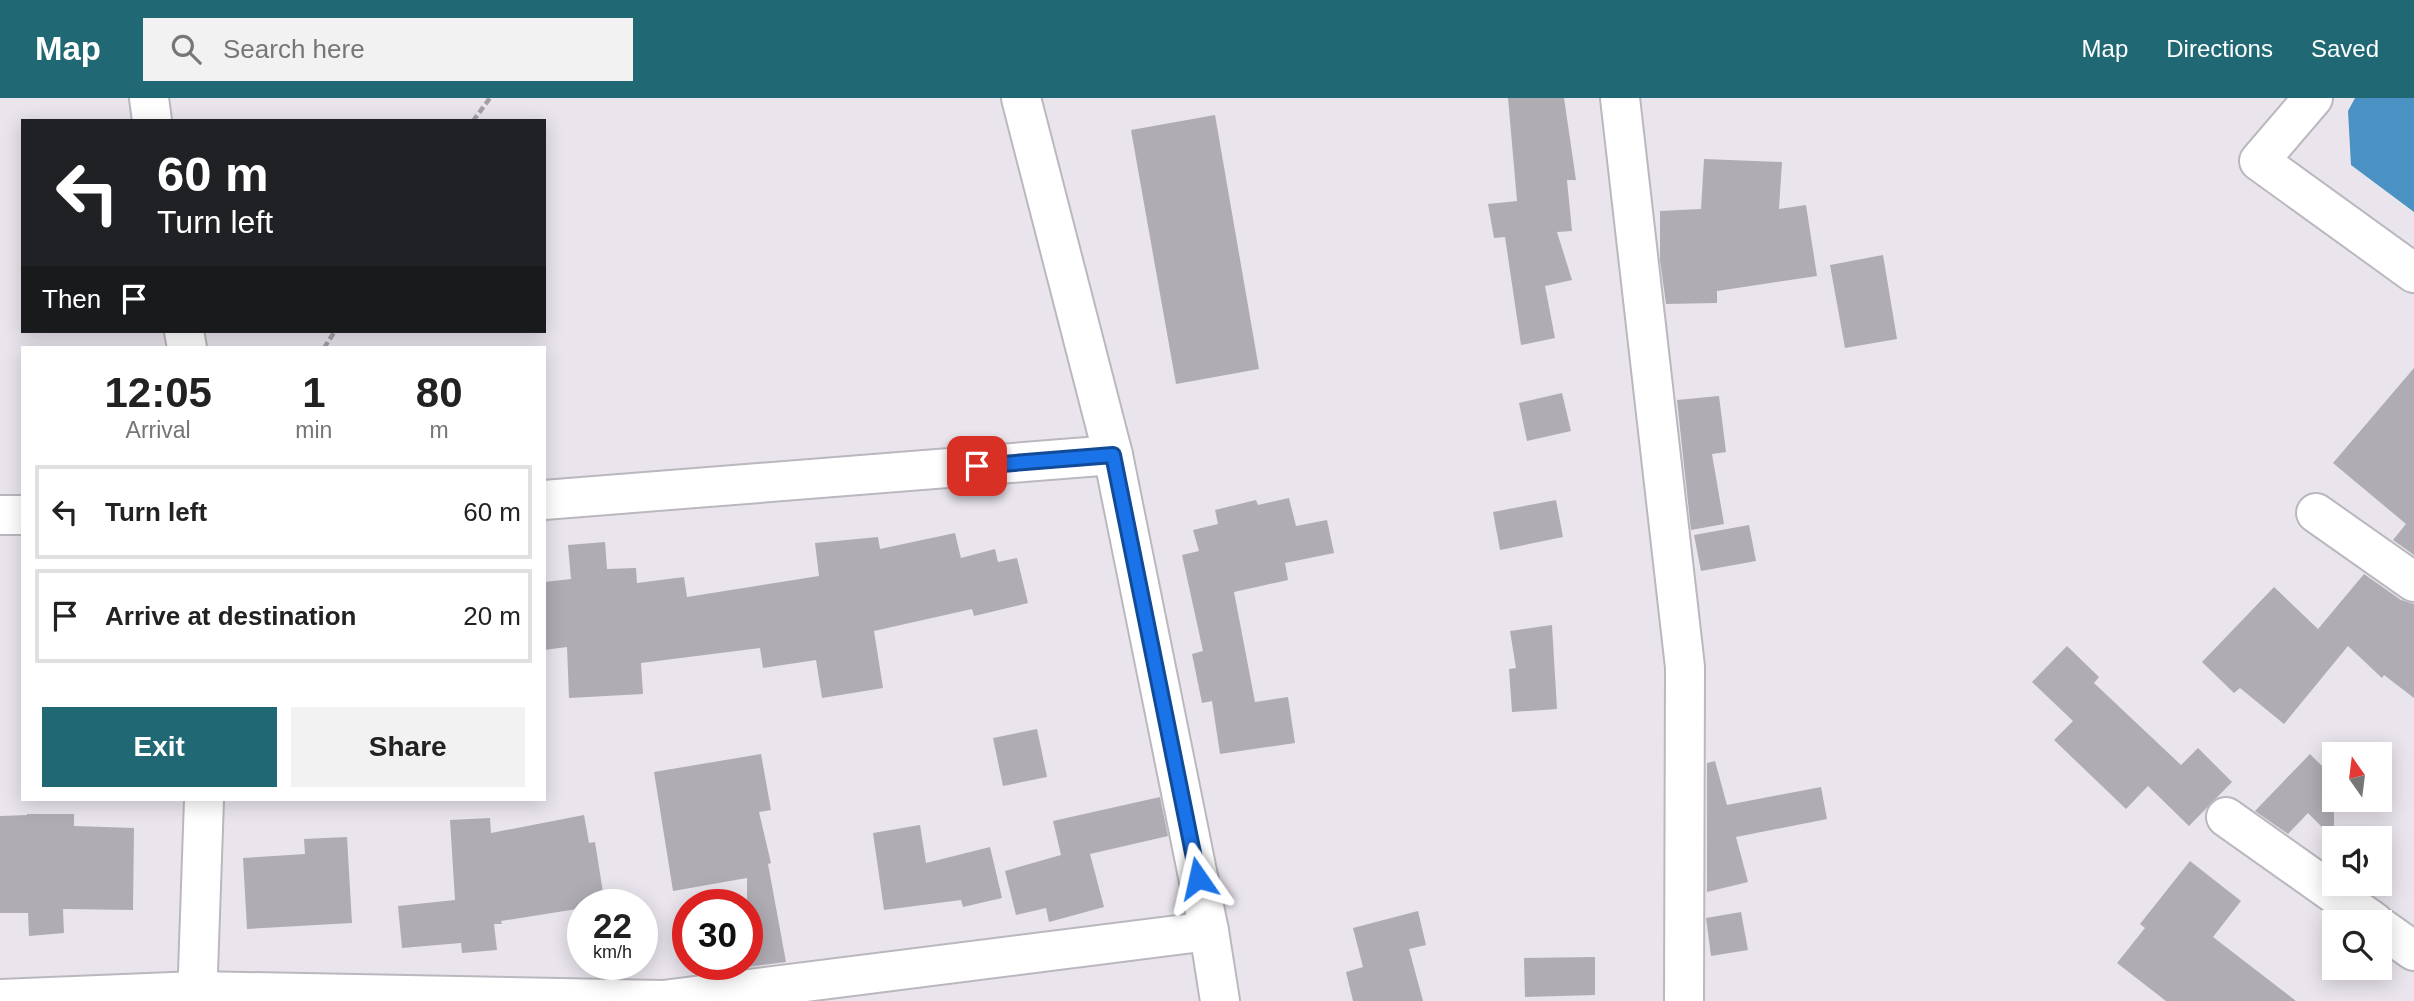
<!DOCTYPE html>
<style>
body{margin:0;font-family:Helvetica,sans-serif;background:#f2f2f2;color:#222;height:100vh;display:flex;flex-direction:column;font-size:26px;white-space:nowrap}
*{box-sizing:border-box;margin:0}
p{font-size:23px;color:#767676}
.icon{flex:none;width:38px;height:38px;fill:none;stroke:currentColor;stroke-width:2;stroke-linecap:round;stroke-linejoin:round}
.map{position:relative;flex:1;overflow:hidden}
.panel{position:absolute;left:21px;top:248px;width:525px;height:455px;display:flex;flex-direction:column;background:#fff;border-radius:0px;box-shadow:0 4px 18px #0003}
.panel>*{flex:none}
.guide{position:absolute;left:21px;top:21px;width:525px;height:214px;border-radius:0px;box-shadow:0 4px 18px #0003;background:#202124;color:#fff;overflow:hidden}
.needle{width:46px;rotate:346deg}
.buttons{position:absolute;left:2322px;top:644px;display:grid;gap:14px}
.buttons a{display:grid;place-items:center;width:70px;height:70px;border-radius:0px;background:#fff;box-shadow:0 4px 18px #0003;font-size:35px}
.speed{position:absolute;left:567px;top:791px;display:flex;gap:14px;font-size:35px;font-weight:700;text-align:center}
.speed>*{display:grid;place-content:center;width:91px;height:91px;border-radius:50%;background:#fff;box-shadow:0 4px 18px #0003;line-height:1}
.speed small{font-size:18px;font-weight:400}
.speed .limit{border:10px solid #d22;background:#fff;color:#111}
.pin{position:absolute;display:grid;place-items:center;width:60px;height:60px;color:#fff;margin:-30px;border-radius:14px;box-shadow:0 4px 10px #0006}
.me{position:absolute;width:77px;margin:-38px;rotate:349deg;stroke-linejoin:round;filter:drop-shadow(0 0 5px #0008)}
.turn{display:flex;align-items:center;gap:24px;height:147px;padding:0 21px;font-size:32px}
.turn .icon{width:91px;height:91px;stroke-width:2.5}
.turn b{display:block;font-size:49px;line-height:60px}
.then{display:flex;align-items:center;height:66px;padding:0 21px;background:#0003;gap:14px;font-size:26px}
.eta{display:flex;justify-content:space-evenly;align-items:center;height:119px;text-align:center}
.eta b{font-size:42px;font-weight:800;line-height:49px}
.action{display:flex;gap:14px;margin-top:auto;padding:14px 21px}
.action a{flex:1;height:80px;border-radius:0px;background:#206974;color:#fff;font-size:28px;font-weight:800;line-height:80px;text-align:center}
.action a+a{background:#f2f2f2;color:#222}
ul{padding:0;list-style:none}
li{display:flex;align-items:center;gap:21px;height:94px;margin:0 14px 10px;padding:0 7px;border:4px solid #e0e0e0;border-radius:0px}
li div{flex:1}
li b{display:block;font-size:26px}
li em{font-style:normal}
header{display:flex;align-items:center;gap:42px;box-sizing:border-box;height:98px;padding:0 35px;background:#206974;color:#fff}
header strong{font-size:33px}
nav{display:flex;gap:38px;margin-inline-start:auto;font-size:24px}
.search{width:490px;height:63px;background:#f2f2f2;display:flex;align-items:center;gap:18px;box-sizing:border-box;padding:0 24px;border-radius:0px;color:#767676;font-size:26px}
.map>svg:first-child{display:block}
</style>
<header>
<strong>Map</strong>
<div class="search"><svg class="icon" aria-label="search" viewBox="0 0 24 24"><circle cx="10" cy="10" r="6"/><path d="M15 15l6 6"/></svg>Search here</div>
<nav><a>Map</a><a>Directions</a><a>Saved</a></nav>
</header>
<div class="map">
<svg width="2414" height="903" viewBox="0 0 2414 903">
<rect width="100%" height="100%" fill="#eae5ed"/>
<path fill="#4b92c4" d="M 2355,0 L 2414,0 L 2414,114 L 2351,67 L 2348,13 Z"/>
<g fill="#b0acb3">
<path d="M 1508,0 L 1564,0 L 1576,82 L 1567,82 L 1572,133 L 1557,134 L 1572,182 L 1545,188 L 1555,240 L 1521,247 L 1505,139 L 1494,140 L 1488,106 L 1517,103 Z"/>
<path d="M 1215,17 L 1259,271 L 1176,286 L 1131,32 Z"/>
<path d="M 1704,61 L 1782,64 L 1779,111 L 1806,107 L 1817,178 L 1717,193 L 1717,205 L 1666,206 L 1660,162 L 1660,113 L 1701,111 Z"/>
<path d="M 1883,157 L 1897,241 L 1845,250 L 1830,167 Z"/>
<path d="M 2414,270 L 2414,457 L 2393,442 L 2406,426 L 2333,365 Z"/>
<path d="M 1562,295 L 1571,333 L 1527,343 L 1519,305 Z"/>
<path d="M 1719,298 L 1726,354 L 1712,356 L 1724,426 L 1691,432 L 1677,302 Z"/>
<path d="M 1289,400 L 1296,428 L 1327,422 L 1334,455 L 1285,465 L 1288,482 L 1234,494 L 1255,604 L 1288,599 L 1295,645 L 1220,656 L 1212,603 L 1202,605 L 1192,556 L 1203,553 L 1182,457 L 1199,453 L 1193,432 L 1218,426 L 1215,412 L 1256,402 L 1258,407 Z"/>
<path d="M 1556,402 L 1563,439 L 1500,452 L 1493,414 Z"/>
<path d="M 1749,427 L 1756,463 L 1701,473 L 1694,437 Z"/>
<path d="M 955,435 L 961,460 L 995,451 L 998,464 L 1017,460 L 1028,505 L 974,518 L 972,511 L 874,533 L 883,590 L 822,600 L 816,562 L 763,570 L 760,550 L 641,565 L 643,596 L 569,600 L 567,549 L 544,552 L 544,484 L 571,481 L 568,447 L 605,444 L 607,471 L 636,470 L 637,485 L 684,479 L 687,499 L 819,478 L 815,445 L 878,439 L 880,451 Z"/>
<path d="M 2364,476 L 2401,502 L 2414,506 L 2414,600 L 2384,577 L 2382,580 L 2348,548 L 2284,626 L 2240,590 L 2234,595 L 2202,564 L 2274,489 L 2318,531 Z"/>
<path d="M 1552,527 L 1557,611 L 1512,614 L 1509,571 L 1516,570 L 1510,533 Z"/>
<path d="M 2067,548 L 2099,579 L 2094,585 L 2181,667 L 2198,650 L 2232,684 L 2189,728 L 2148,688 L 2126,711 L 2054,642 L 2073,623 L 2032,584 Z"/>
<path d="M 1037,631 L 1047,679 L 1003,688 L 993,640 Z"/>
<path d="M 761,656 L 771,712 L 759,714 L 771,765 L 768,766 L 786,864 L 747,869 L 747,780 L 673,793 L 654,674 Z"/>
<path d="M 2310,656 L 2334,680 L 2334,741 L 2308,715 L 2288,736 L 2255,713 Z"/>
<path d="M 1715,663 L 1727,707 L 1821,689 L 1827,721 L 1736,739 L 1748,784 L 1707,794 L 1707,665 Z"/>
<path d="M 1160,699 L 1168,738 L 1090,756 L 1104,809 L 1049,824 L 1046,810 L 1016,817 L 1005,773 L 1061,757 L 1053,723 Z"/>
<path d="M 27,716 L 74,716 L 74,728 L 134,730 L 133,812 L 63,811 L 64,835 L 29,838 L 28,815 L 0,815 L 0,718 L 27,717 Z"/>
<path d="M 584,717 L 589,745 L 595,744 L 605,807 L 583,807 L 583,810 L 501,823 L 502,826 L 494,826 L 497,852 L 462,855 L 461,845 L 402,850 L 398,808 L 455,802 L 450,722 L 490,720 L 491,735 Z"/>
<path d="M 920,727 L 926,765 L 990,749 L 1002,800 L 963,809 L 961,802 L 884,812 L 873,735 Z"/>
<path d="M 347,739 L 352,825 L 247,831 L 243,760 L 305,756 L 304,741 Z"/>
<path d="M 2190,763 L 2241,803 L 2213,839 L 2296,903 L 2166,903 L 2117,865 L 2145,830 L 2140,826 Z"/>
<path d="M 1418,813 L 1426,847 L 1409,851 L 1423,903 L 1353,903 L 1346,874 L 1363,869 L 1353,830 Z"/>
<path d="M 1741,814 L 1748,852 L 1711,858 L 1706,820 Z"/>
<path d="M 1595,859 L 1595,897 L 1525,899 L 1524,860 Z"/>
</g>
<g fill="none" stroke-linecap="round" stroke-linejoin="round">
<g stroke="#bbb7be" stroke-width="42">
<g id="minor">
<path d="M 149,0 L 152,23"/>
<path d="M 1021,0 L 1113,357 L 1209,833 L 1220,903"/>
<path d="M 1620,0 L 1685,569 L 1684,903"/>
<path d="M 2313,0 L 2259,63 L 2414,175"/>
<path d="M 184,233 L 187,250"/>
<path d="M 544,402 L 1113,357"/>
<path d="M 2316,415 L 2414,484"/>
<path d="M 0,417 L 23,417"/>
<path d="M 2226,719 L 2374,824"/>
<path d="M 2380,829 L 2414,853"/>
<path d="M 0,901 L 197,893 L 663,902 L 1209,833"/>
<path d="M 197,903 L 204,702"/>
</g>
</g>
<g stroke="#a4a0a6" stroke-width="4.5" stroke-dasharray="7 3.5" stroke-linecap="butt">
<path d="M 473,23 L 490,0"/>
<path d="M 324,250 L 335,233"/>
</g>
<use href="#minor" stroke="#fff" stroke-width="38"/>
</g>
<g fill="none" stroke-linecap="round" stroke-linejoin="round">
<g stroke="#114b97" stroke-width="18">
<path id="route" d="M 977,368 L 1113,357 L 1198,780"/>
</g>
<use href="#route" stroke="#1a73e8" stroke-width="12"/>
</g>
</svg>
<div class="buttons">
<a><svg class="needle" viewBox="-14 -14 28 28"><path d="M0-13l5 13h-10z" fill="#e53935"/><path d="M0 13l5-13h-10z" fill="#767676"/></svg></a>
<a><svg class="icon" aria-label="sound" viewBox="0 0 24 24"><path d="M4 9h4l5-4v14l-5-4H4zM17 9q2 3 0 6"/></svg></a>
<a><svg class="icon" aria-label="search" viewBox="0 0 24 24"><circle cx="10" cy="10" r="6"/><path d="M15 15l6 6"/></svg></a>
</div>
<div class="speed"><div>22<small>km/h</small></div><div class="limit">30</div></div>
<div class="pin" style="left:977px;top:368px;background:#d93025"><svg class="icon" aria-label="arrive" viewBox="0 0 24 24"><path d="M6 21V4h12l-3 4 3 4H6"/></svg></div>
<svg class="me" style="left:1198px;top:780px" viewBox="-20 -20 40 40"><path d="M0-17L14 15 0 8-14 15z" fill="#1a73e8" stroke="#fff" stroke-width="4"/></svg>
<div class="guide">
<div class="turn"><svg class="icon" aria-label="left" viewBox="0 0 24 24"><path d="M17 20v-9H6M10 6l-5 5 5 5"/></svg><div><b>60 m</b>Turn left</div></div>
<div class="then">Then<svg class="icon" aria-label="arrive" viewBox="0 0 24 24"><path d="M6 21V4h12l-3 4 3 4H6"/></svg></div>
</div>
<section class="panel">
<div class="eta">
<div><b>12:05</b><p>Arrival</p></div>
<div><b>1</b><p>min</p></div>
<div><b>80</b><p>m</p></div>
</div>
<ul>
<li><svg class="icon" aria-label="left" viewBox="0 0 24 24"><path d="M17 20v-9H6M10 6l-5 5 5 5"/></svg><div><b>Turn left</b></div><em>60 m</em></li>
<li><svg class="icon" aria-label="arrive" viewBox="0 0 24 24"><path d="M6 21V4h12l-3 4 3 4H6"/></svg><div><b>Arrive at destination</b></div><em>20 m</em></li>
</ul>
<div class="action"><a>Exit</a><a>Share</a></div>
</section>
</div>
